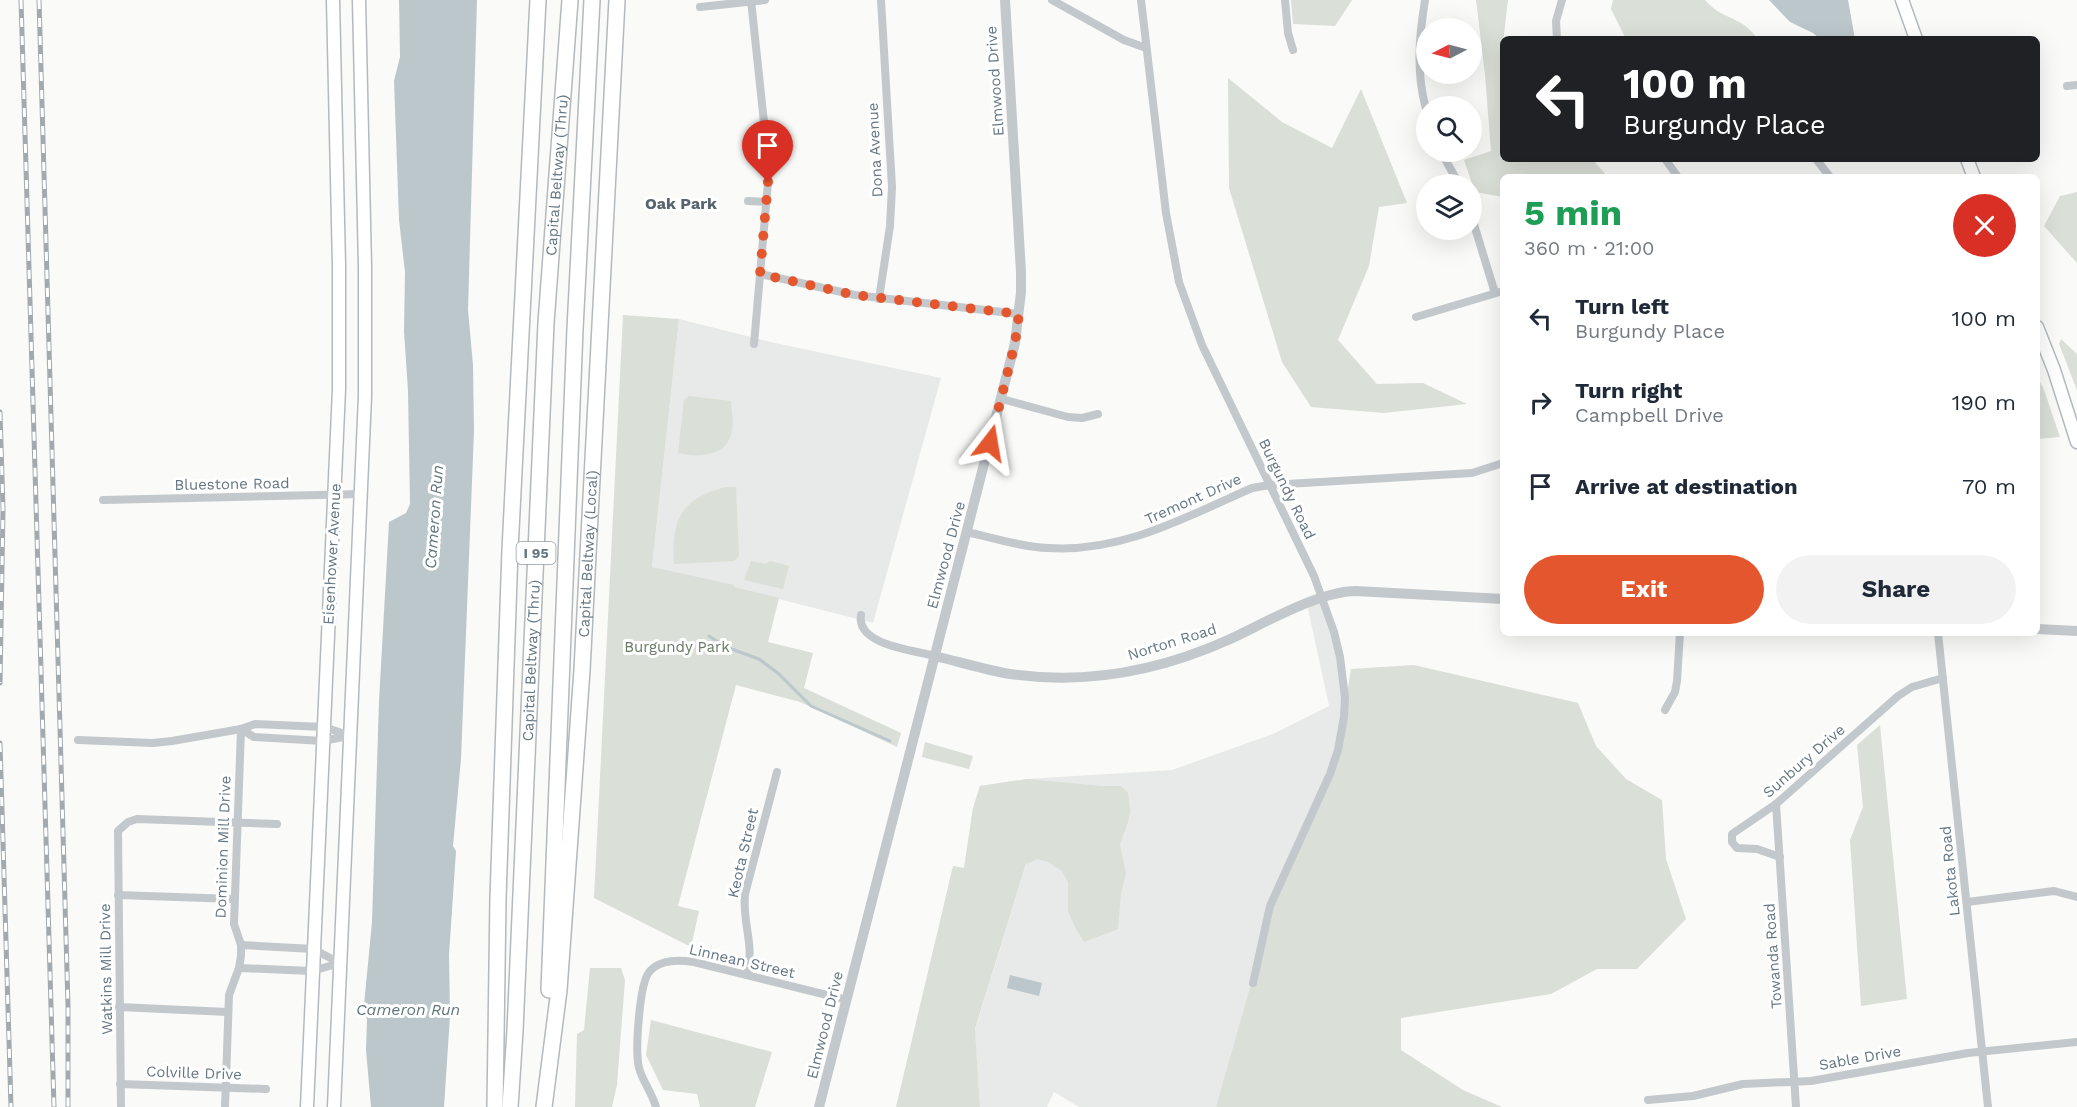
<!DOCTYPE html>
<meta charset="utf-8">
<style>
body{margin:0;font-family:"Work Sans",sans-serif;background:#f2f2f3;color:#1f2937;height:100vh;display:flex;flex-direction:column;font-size:22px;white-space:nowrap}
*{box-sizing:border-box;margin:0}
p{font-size:20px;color:#747a83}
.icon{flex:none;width:33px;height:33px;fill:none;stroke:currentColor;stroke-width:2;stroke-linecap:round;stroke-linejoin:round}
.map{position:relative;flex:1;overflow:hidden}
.side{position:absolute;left:1500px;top:174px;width:540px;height:462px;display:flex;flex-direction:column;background:#fff;border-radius:9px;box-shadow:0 6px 24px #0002}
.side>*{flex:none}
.top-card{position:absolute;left:1500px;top:36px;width:540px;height:126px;border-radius:9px;box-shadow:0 6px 24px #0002;background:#202124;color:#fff;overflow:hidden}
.needle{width:39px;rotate:264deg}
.buttons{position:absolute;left:1416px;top:18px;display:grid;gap:12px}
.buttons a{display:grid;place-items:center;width:66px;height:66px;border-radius:50%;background:#fff;box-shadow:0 6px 24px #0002;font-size:30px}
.pin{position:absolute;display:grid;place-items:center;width:51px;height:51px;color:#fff;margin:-62px -26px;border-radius:50% 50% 50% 0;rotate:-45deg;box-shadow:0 0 6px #0007}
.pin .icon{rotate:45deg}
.me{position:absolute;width:66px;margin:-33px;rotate:14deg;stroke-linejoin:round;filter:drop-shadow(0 0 4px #0008)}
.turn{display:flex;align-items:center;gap:21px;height:126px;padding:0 24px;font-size:27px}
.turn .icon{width:78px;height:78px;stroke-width:2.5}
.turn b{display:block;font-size:42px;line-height:51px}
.round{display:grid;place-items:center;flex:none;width:63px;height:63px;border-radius:32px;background:#f2f2f3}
.overview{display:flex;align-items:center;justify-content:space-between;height:102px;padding:0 24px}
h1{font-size:36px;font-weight:700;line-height:45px;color:#1e9e55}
.button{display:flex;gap:12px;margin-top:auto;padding:12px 24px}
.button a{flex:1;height:69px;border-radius:36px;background:#e4572e;color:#fff;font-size:24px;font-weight:700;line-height:69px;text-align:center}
.button a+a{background:#f2f2f3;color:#1f2937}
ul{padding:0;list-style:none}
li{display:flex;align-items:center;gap:18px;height:84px;padding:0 24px}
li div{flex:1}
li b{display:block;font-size:22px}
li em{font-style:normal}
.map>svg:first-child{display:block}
</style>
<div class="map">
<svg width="2077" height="1107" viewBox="0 0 2077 1107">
<rect width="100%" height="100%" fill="#fafaf8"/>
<g fill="#e8e9e9">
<path d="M 679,319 L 775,343 L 941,378 L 873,623 L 652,567 Z"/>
<path d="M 1322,598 L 1344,689 L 1338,750 L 1253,983 L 1216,1107 L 1079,1107 L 1054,1092 L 1047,1107 L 980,1107 L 975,1030 L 1026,865 L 964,868 L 973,808 L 980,786 L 1027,779 L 1172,770 L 1273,734 L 1329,706 L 1307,604 Z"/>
</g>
<g fill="#dadfd7">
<path d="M 1291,0 L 1352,0 L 1335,26 L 1293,24 Z"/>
<path d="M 1476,0 L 1508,0 L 1501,60 L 1503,63 L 1503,159 L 1592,159 L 1608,177 L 1503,177 L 1503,197 L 1475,192 L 1464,160 L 1491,151 L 1485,75 Z"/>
<path d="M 1613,0 L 1705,0 C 1715,12 1726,15 1739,22 C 1747,26 1752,32 1758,39 L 1626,39 L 1611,9 Z"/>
<path d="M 1228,78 L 1282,122 L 1332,148 L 1361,89 L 1407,203 L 1379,207 L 1369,266 L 1338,340 L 1377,384 L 1423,383 L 1467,404 L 1384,413 L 1311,407 L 1282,362 L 1229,188 Z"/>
<path d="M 2077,192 L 2077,263 L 2044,226 L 2060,196 Z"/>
<path d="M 623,315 L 679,319 L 652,567 L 734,585 L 734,587 L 779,598 L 768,642 L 813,653 L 804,688 L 901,733 L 897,747 L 800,702 L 736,685 L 678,906 L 699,911 L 691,947 L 594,898 Z"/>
<path d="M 2061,339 L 2077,354 L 2077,390 L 2059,344 Z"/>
<path d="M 2037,368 L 2038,379 L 2043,387 L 2060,437 L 2037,439 Z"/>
<path d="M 689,396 L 731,401 C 731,410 734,421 732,430 C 728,457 699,458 678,453 L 684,400 Z"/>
<path d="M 726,487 L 736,487 L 739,556 L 734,561 L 674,564 C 671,520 681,498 726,487 Z"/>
<path d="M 751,561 L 766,564 L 770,561 L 789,566 L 783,589 L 744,580 Z"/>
<path d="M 1414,665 L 1578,703 L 1596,746 L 1626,779 L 1662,800 L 1666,859 L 1686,919 L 1637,969 L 1597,969 L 1551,994 L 1401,1018 L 1401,1050 L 1463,1090 L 1502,1107 L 1216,1107 L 1277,893 L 1338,750 L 1351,669 Z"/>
<path d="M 1880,725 L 1907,999 L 1861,1006 L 1850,840 L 1863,807 L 1857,745 Z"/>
<path d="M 925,742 L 973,756 L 969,769 L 922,757 Z"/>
<path d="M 1027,779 L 1101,786 L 1121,786 L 1128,793 L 1130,811 L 1128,822 L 1120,844 L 1126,874 L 1121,893 L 1118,929 L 1084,942 L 1075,927 L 1068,911 L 1068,882 L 1062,871 L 1048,862 L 1038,859 L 1026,864 L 975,1029 L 980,1107 L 896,1107 L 953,866 L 964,868 L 973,808 L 980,786 Z"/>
<path d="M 590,968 L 621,968 L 625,980 L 617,1085 L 612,1107 L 575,1107 L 577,1034 L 584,1030 Z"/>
<path d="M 651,1020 L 772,1052 L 755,1107 L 700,1107 L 697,1094 L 663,1090 L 646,1055 Z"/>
</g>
<g fill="#bbc7cb">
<path d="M 399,0 L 477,0 L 468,310 L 473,365 L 474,431 L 461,759 L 453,846 L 456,851 L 449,955 L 450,1016 L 444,1107 L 371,1107 L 366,1050 L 367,1020 L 364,1005 L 372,922 L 379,701 L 389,522 L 406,513 L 410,504 L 408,391 L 404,331 L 405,272 L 399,220 L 394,81 L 400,57 Z"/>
<path d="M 1769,0 L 1848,0 L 1855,39 L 1820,39 L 1813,33 L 1790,22 Z"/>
<path d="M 1010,975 L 1042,983 L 1039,996 L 1007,988 Z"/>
</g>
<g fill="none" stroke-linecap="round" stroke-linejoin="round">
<path stroke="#bbc7cb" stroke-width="3" d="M 709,636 L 726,647 L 759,659 L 779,674 L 811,706 L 890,741"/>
<g stroke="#b3babf" stroke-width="15">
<g id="secondary">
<path d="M 1902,0 L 1916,39"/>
<path d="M 1967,159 L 1974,177"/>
<path d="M 2037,327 L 2054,370 L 2077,442"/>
<path d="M 307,1107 L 339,389 L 339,266 L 333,0"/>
<path d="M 334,1107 L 365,396 L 365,267 L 359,0"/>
</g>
</g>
<g stroke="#b4b9bd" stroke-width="18">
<g id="motorway">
<path d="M 549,990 L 575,329 L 592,0"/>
<path d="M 495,1107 L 498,898 L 510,550 L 538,0"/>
<path id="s1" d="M 510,1107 L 515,1031 L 546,323 L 570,0"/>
<path id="s2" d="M 544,1107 L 559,990 L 582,670 L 617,0"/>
</g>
</g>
<g stroke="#c3c8cc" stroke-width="8">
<path d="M 751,0 L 768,160 L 768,182 L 754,344"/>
<path d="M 1052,0 L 1124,40 L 1146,48"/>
<path d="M 1141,0 L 1166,213 L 1179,282 L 1202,345 L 1314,576 L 1334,632 L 1340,657 L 1345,698 L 1344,717 L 1338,750 L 1330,774 L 1270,906 L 1253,983"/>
<path d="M 1285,0 L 1288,33 L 1293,50"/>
<path d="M 1425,0 C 1419,37 1416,73 1426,109"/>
<path d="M 700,7 L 765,0"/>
<path d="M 1557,39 L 1556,21 L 1562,0"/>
<path d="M 2067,86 L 2077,85"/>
<path d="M 1441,152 L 1459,184"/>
<path d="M 1665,159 L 1678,177"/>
<path d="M 1816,159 L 1830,177"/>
<path d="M 748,201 L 767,202"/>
<path d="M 1472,218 L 1495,293"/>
<path d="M 760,274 L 855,295 L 1019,314"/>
<path d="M 879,299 L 890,226 L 892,187 L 881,0"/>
<path d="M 1416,317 L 1503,291"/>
<path d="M 1002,399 L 1068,417 L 1082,418 L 1098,414"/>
<path d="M 103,500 L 361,494"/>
<path d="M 967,532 C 994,538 1021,547 1048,548 C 1122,553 1186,517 1252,488 L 1270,485 L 1472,473 L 1503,463"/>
<path d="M 861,615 C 856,645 913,650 935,656"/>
<path d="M 1938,633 L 1988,1107"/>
<path d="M 1665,710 L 1675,692 L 1677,681 L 1680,633"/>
<path d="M 241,729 L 254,737 L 323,741 L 348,736"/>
<path d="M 78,740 L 153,743 L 172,741 L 241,729 L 255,724 L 324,727 L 351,736"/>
<path d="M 1776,804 L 1796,1107"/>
<path d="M 1780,857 L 1757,849 L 1737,848 L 1732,842 L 1732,834 L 1776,804 L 1898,696 L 1912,687 L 1943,678"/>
<path d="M 118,895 L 234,899"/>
<path d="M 1967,902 L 2054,891 L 2077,897"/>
<path d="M 241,945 L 313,949 L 340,963"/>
<path d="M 239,968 L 312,971 L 340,963"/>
<path d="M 747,975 C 755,943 742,924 745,894 L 777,772"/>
<path d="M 119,1007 L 228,1012"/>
<path d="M 120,1084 L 266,1089"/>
<path d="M 1648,1100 L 1693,1096 L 1743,1084 L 1811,1081 L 1968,1053 L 2077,1042"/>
<path d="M 121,1107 L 118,831 L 128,822 L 137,819 L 277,824"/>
<path d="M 225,1107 L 229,995 L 239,968 L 241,956 L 241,945 L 234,924 L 241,729"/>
<path d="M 656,1107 C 652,1093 643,1082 639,1068 C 635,1052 639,982 650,971 C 661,959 679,960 694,962 L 847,1000"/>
</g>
<g stroke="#c3c8cc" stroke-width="10">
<path d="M 2037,629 L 2077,631"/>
<path d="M 935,656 C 960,662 985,670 1010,674 C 1086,685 1159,671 1228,640 C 1263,624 1319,591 1356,591 L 1503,599"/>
<path d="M 819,1107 L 1015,343 L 1021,292 L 1021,272 L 1005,0"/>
</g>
<use href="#secondary" stroke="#fff" stroke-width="12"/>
<use href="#motorway" stroke="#fff" stroke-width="15"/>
<g stroke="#a2aab0" stroke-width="5">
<g id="rail">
<path d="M 21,0 L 54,1107"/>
<path d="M 39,0 L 68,1006 L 68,1107"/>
<path d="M 0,412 L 3,509 L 0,683"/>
<path d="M 0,743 L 11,1107"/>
</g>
</g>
<use href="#rail" stroke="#fff" stroke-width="3" stroke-dasharray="9" stroke-linecap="butt"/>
</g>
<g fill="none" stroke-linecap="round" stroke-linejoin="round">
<path stroke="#e4572e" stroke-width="10" stroke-dasharray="0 18" d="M 768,182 L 760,274 L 855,295 L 1019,314 L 1015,343 L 990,443"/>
</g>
<g text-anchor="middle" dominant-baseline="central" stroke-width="6" stroke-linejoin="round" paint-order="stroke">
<rect fill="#fff" stroke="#939fa8" stroke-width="1.5" x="516.5" y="542" width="39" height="22" rx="4.5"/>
<g font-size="14" font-weight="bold" fill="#657683">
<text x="536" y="553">I 95</text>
</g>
<g font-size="15" fill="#657683" stroke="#fff">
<text transform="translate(995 81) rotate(-94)">Elmwood Drive</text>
<text transform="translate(875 150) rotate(-93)">Dona Avenue</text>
<text stroke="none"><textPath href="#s1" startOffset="933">Capital Beltway (Thru)</textPath></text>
<text transform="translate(232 484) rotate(-1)">Bluestone Road</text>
<text transform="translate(1287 489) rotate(64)">Burgundy Road</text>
<text transform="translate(1193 499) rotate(-24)">Tremont Drive</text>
<text transform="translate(332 554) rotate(-87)">Eisenhower Avenue</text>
<text stroke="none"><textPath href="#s2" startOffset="555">Capital Beltway (Local)</textPath></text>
<text transform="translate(946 555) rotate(-75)">Elmwood Drive</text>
<text transform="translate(1172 642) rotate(-17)">Norton Road</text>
<text stroke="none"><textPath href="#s1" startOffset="447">Capital Beltway (Thru)</textPath></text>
<text transform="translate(1804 761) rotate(-41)">Sunbury Drive</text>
<text transform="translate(223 847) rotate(-88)">Dominion Mill Drive</text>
<text transform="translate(743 853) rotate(-77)">Keota Street</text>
<text transform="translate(1950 871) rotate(-96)">Lakota Road</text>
<text transform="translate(1773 956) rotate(-94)">Towanda Road</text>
<text transform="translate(742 961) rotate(13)">Linnean Street</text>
<text transform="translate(106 969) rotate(-91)">Watkins Mill Drive</text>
<text transform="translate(825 1025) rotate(-76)">Elmwood Drive</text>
<text transform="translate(1860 1058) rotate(-10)">Sable Drive</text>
<text transform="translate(194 1073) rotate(2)">Colville Drive</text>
</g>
<g font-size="15" fill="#687a64" stroke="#fff">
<text x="677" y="647">Burgundy Park</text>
</g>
<g font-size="16" font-weight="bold" fill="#57646e" stroke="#fff">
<text x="681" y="203">Oak Park</text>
</g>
<g font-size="16" font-style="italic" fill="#60757c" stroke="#fff">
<text transform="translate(434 517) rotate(-86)">Cameron Run</text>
<text x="408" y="1009">Cameron Run</text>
</g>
</g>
</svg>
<div class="buttons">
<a><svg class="needle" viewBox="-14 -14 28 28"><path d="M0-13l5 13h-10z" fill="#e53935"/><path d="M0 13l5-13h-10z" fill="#747a83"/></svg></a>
<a><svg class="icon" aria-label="search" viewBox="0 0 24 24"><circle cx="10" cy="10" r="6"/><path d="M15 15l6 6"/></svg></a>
<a><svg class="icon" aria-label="layers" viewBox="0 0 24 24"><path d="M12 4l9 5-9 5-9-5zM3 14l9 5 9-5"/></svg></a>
</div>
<div class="pin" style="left:768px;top:182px;background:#d93025"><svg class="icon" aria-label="arrive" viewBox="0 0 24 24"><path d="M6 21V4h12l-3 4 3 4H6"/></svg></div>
<svg class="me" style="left:990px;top:443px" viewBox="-20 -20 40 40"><path d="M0-17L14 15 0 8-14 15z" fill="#e4572e" stroke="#fff" stroke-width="4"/></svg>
<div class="top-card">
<div class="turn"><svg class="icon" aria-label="left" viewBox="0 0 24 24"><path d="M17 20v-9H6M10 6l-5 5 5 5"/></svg><div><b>100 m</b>Burgundy Place</div></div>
</div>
<section class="side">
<div class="overview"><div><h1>5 min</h1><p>360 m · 21:00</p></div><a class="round" style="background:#d93025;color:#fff"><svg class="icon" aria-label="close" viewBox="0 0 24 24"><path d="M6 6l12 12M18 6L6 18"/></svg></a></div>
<ul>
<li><svg class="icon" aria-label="left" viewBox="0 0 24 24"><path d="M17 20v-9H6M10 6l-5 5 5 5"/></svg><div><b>Turn left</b><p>Burgundy Place</p></div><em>100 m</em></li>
<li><svg class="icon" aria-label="right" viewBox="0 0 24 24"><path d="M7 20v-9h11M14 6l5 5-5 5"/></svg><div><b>Turn right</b><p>Campbell Drive</p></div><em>190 m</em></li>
<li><svg class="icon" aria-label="arrive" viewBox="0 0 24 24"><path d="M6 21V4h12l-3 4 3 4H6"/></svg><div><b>Arrive at destination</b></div><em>70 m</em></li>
</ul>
<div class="button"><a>Exit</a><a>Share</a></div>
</section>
</div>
